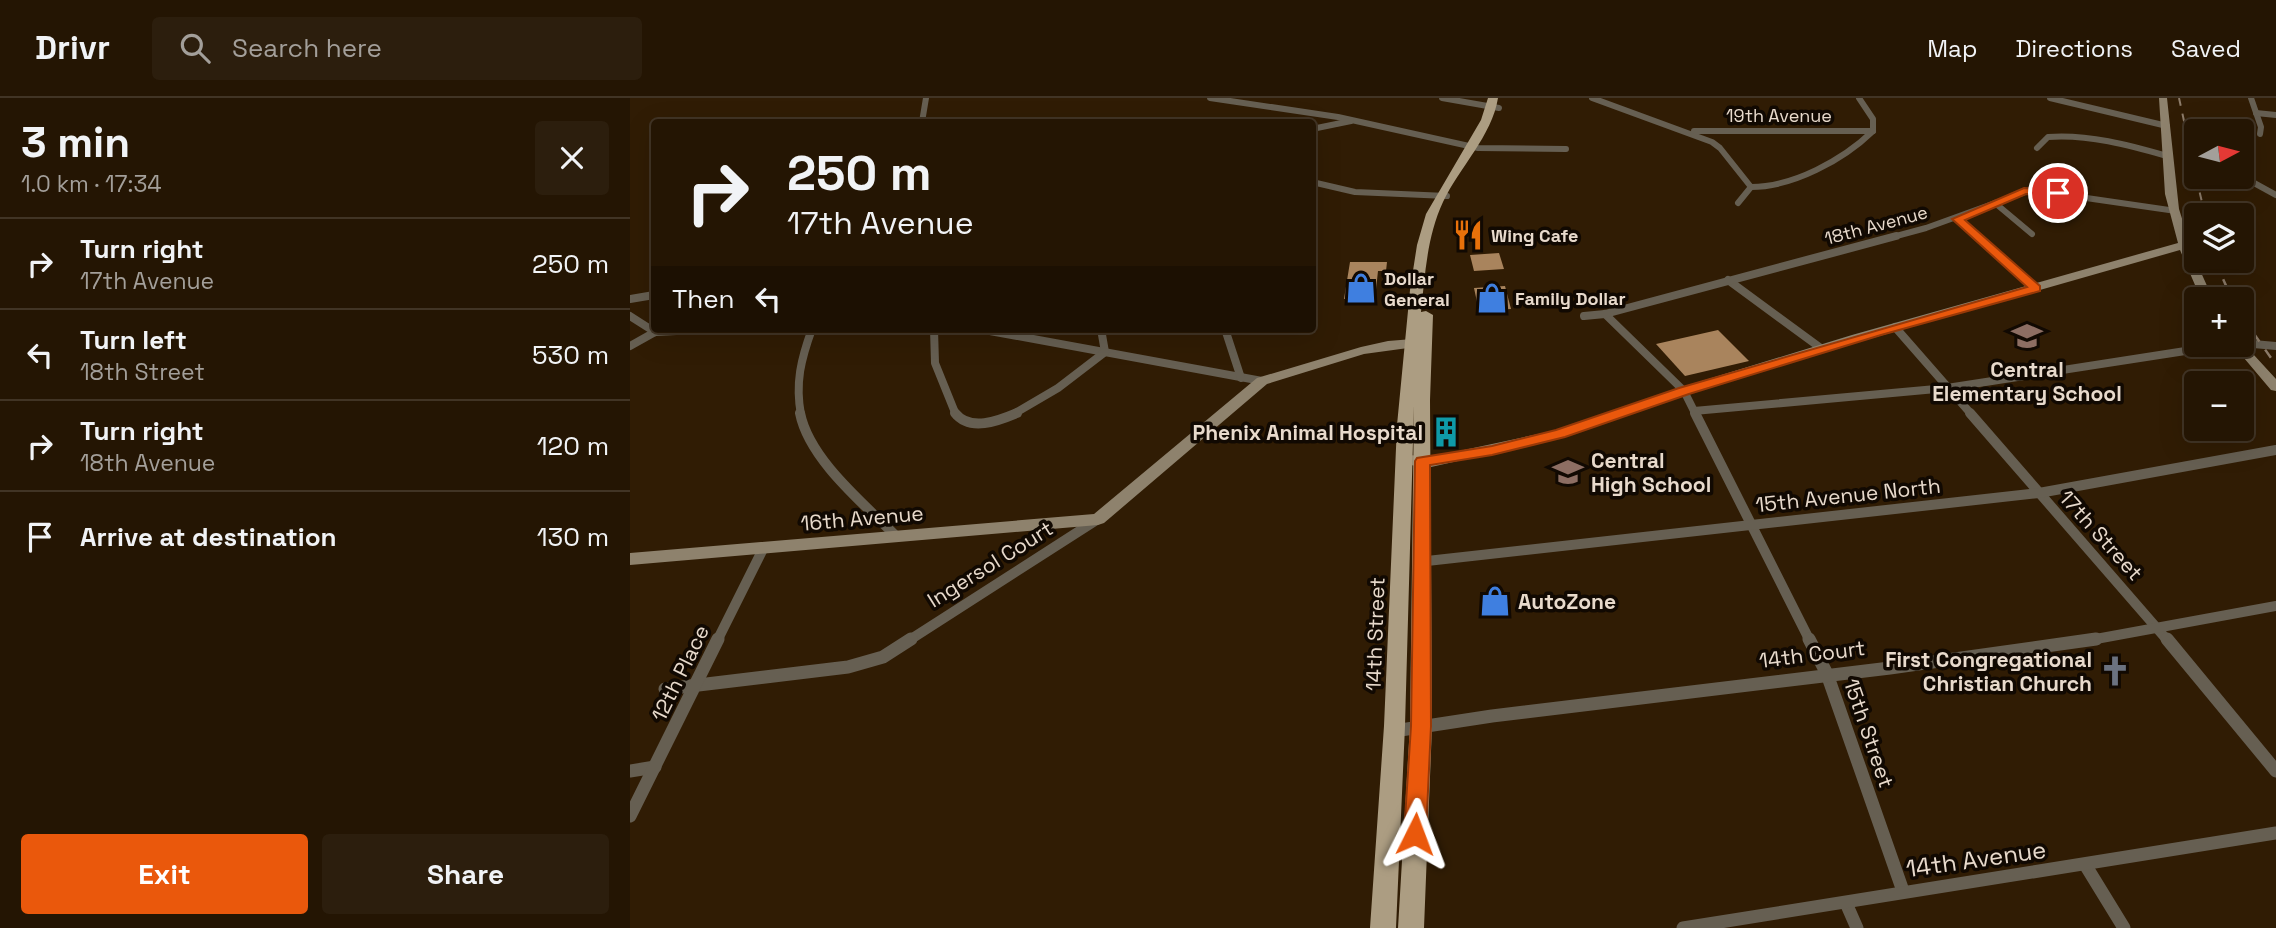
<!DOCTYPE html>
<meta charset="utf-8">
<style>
body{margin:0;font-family:"Space Grotesk",sans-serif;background:#2c1e0d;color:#f1f3f6;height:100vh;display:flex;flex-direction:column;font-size:26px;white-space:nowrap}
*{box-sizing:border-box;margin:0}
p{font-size:23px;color:#a39f9a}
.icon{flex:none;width:38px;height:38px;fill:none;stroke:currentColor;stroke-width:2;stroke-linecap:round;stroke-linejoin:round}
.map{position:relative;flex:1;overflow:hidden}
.sheet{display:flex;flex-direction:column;background:#241503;width:630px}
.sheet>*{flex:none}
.banner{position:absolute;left:21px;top:21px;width:665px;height:214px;border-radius:7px;box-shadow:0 7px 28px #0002,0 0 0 2px #413425;background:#241503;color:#f1f3f6;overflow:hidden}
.needle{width:46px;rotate:83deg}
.tools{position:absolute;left:1554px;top:21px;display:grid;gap:14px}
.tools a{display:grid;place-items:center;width:70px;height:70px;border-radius:7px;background:#241503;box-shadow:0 7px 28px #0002,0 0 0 2px #413425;font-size:35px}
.pin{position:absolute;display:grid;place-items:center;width:60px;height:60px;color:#fff;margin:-30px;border:4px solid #fff;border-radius:50%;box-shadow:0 2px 7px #0007}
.me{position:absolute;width:77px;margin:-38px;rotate:3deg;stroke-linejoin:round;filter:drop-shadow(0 0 5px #0008)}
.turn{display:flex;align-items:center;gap:24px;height:147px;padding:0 21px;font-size:32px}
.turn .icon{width:91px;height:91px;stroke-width:2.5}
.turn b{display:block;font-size:49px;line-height:60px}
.then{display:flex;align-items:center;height:66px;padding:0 21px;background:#0003;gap:14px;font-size:26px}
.round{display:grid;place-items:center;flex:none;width:74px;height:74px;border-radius:7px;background:#2c1e0d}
.headline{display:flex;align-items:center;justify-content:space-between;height:119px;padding:0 21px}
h1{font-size:42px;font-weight:700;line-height:52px}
.button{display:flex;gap:14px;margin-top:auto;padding:14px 21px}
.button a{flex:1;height:80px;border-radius:7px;background:#ea580c;color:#fff;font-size:28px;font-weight:700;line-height:80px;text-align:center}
.button a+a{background:#2c1e0d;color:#f1f3f6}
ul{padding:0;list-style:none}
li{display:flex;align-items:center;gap:21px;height:91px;padding:0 21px;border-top:2px solid #413425}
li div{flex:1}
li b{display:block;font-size:26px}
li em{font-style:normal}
header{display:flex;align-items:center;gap:42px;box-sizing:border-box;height:98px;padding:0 35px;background:#241503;border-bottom:2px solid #413425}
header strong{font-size:33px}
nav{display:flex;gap:38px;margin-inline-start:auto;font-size:24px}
.search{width:490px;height:63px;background:#2c1e0d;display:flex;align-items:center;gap:18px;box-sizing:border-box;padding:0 24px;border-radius:7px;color:#a39f9a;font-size:26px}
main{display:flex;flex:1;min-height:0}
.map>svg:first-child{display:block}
</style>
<header>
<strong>Drivr</strong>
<div class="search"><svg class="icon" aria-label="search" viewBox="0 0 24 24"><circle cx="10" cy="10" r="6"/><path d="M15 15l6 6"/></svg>Search here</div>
<nav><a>Map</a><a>Directions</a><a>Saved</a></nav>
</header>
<main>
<section class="sheet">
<div class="headline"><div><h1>3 min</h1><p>1.0 km · 17:34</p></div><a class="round"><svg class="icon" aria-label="close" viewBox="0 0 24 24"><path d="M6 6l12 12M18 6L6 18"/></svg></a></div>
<ul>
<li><svg class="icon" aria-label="right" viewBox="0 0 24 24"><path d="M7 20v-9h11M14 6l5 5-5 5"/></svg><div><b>Turn right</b><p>17th Avenue</p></div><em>250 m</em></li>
<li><svg class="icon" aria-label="left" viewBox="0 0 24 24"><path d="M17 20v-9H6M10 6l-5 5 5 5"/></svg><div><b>Turn left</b><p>18th Street</p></div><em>530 m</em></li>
<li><svg class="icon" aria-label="right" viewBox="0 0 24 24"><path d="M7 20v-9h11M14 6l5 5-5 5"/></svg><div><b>Turn right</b><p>18th Avenue</p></div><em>120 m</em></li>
<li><svg class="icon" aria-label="arrive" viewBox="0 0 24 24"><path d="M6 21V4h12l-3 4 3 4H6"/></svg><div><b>Arrive at destination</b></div><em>130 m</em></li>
</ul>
<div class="button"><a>Exit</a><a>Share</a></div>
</section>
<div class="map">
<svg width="1646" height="830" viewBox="0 0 1646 830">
<rect width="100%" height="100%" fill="#301c04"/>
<g fill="#a9845d">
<path d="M 869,155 L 874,171 L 844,173 L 840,157 Z"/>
<path d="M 720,164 L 757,164 L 756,173 L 748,173 L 745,201 L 714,201 Z"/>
<path d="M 875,188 L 881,211 L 849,213 L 844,190 Z"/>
<path d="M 1088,232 L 1119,263 L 1055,278 L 1026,246 Z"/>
<path d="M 820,328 L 827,345 L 810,348 L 806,339 L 812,338 L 809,330 Z"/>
</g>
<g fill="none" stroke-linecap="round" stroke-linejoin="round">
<g stroke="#665f52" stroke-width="6">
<path d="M 580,0 L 708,19 L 848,50 L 936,51"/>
<path d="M 812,0 L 869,10"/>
<path d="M 962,0 L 1082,44 L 1090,50 L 1121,89 L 1108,105"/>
<path d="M 1229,0 L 1243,21 L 1243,33"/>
<path d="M 1420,0 L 1537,28"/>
<path d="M 1621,0 L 1631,29 L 1630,36"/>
<path d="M 1626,15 L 1646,17"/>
<path d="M 292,24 L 296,0"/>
<path d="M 682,31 L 721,23"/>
<path d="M 1064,33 L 1243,33"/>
<path d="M 1407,50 L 1418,39 C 1458,36 1499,47 1537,58"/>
<path d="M 1615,80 L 1646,97"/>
<path d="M 682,84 L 725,94 L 817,98"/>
<path d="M 1121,89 C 1163,89 1213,62 1243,33"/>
<path d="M 1365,105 L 1402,136"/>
<path d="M 1328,121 L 1349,140"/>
<path d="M 1259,140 L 1296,130 L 1401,92 L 1546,113"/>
</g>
<g stroke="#665f52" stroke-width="8">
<path d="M 1347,138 L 1406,190"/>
<path d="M 1098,182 L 1192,251"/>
<path d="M 0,201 L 24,197"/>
<path d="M 975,216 L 1054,293 L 1066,317"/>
<path d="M 0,218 L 25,234"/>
<path d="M 954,218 L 975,216 L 1266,138"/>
<path d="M 1265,229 L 1342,317"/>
<path d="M 304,231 L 305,265 L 326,317"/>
<path d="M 349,231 L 632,283"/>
<path d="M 471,231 L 475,254"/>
<path d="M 595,231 L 611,280"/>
<path d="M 1612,245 L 1646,248"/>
<path d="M 0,248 L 25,234 L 89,231"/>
<path d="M 1064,313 L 1317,290 L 1594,247"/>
<path d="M 171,317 C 165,285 171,261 182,231"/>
<path d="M 382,317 L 428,290 L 475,254"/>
</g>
<g stroke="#665f52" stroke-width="10">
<path d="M 170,315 C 179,361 233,405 265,437"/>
<path d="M 325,315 C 340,334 368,323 387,315"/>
<path d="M 1065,315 L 1180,543"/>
<path d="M 1340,315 L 1538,543"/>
<path d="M 788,464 L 1409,395 L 1646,352"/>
<path d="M 87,543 L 134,449"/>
<path d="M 278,543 L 468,421"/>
<path d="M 1455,543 L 1646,508"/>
</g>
<g stroke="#665f52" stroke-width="13">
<path d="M 1179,541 L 1197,576 L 1273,793"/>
<path d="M 1537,541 L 1646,673"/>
<path d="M 35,591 L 218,569 L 253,559 L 281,541"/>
<path d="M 764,633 L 862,618 L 1260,570 L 1466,541"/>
<path d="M 0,673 L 25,669"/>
<path d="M 0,718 L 88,541"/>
<path d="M 1456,768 L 1494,830"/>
<path d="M 1216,805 L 1227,830"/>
<path d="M 1053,830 L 1646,735"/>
</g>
<g fill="#8e826d" fill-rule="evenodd">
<path d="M 1529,0 L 1537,0 L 1549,111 L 1564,159 L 1583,201 L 1571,201 L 1550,152 L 1232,243 L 1059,296 L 935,339 L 801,369 L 779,367 L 772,362 L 779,357 L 801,359 L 927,332 L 1049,290 L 1222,237 L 1548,145 L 1535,96 Z"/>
<path d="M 795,240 L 800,241 L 800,247 L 734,256 L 637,286 L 474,425 L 468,427 L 0,467 L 0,455 L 464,416 L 627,280 L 731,249 L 758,243 Z"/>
<path d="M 1612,244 L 1646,281 L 1646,293 L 1641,292 L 1603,247 L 1612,247 Z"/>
</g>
<path fill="#ac9d82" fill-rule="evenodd" d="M 858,0 L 868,0 C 862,38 829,70 813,104 C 797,138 795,177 791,214 L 796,213 L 803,217 L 800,302 L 802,628 L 794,830 L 768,830 L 780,628 L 784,308 L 775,628 L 766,830 L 740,830 L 754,628 L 767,327 L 780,192 L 787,147 L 796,116 L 851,22 Z"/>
<g stroke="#8d7c6a" stroke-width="2" stroke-dasharray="8 8" stroke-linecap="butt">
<path d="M 1549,0 L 1566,78"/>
<path d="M 1566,79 L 1575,117"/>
</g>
<g stroke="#8d7c6a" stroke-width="2.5" stroke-dasharray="10 10" stroke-linecap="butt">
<path d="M 1585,163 L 1602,201"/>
<path d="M 1612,219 L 1646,267"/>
</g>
</g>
<path fill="#ea580c" stroke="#983908" stroke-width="2" d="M 1394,90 L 1428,92 L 1433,95 L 1428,98 L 1396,96 L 1335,122 L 1410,188 L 1410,193 L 1251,237 L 1059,296 L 935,339 L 862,357 L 800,367 L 801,628 L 796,736 L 793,743 L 785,746 L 778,743 L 774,736 L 781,628 L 785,363 L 787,360 L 862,348 L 926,332 L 1049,290 L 1397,189 L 1322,121 Z"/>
<defs>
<g id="restaurant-bare" transform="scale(2.415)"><path d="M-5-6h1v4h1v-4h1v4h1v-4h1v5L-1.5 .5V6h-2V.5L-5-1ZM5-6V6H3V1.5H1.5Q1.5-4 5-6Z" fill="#e8710a" stroke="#110902" stroke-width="2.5" paint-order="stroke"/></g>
<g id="shop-bare" transform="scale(2.415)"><path d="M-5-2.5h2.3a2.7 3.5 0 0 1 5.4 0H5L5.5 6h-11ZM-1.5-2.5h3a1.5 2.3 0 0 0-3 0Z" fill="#3f7fe0" stroke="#110902" stroke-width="2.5" paint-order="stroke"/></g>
<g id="school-bare" transform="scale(2.415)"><path d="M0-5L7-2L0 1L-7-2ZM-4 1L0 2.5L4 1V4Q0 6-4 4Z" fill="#8d6e63" stroke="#110902" stroke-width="2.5" paint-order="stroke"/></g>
<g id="building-bare" transform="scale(2.415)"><path d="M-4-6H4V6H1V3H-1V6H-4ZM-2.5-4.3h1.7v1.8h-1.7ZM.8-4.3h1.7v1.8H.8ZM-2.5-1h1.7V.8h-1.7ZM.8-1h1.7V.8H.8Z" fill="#0f9aa8" stroke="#110902" stroke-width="2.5" paint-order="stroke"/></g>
<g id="church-bare" transform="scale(2.415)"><path d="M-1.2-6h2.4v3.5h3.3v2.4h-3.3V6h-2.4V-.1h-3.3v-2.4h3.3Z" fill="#6b7280" stroke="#110902" stroke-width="2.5" paint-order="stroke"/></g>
</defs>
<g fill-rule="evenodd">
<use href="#restaurant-bare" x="838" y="137"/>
<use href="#shop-bare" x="731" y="190"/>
<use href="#shop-bare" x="862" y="200"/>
<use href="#school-bare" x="1397" y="238"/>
<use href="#building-bare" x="816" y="334"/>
<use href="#school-bare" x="938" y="374"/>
<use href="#shop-bare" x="865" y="503"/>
<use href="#church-bare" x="1485" y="573"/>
</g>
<g text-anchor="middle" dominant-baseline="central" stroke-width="7" stroke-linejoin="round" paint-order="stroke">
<g font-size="18" fill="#e8dacc" stroke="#110902">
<text x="1149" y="17">19th Avenue</text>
<text transform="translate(1246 127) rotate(-15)">18th Avenue</text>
</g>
<g font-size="18" font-weight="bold" fill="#e8dacc" stroke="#110902" text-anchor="start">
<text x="861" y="137">Wing Cafe</text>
<text x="754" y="180">Dollar<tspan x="754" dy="21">General</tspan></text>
<text x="885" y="200">Family Dollar</text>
</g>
<g font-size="21" font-weight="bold" fill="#e8dacc" stroke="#110902" text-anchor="end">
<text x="1397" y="271" text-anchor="middle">Central<tspan x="1397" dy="24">Elementary School</tspan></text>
<text x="793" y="334">Phenix Animal Hospital</text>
<text x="961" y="362" text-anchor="start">Central<tspan x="961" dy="24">High School</tspan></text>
<text x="888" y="503" text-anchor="start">AutoZone</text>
<text x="1462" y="561">First Congregational<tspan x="1462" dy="24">Christian Church</tspan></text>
</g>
<g font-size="21" fill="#e8dacc" stroke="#110902">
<text transform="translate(1218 397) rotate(-6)">15th Avenue North</text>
<text transform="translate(232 420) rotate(-5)">16th Avenue</text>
<text transform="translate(1471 437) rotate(48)">17th Street</text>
<text transform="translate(360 466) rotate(-32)">Ingersol Court</text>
<text transform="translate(745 536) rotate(-88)">14th Street</text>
<text transform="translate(1182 556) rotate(-7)">14th Court</text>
<text transform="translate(50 575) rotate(-64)">12th Place</text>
<text transform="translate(1239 635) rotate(71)">15th Street</text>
</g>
<g font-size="24" fill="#e8dacc" stroke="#110902">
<text transform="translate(1346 761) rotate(-8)">14th Avenue</text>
</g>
</g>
</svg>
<div class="tools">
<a><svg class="needle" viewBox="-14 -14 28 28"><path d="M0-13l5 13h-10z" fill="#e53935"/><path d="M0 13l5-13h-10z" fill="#a39f9a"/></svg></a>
<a><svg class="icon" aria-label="layers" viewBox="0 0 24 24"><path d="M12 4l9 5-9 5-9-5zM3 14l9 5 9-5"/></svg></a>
<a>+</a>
<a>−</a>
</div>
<div class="pin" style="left:1428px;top:95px;background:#d93025"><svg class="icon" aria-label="arrive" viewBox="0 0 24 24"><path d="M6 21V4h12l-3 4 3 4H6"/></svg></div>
<svg class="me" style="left:785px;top:736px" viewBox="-20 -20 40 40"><path d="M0-17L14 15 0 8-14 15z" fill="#ea580c" stroke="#fff" stroke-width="4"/></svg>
<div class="banner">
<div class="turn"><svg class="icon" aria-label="right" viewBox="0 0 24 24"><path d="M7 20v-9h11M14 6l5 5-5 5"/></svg><div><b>250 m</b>17th Avenue</div></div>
<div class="then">Then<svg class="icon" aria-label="left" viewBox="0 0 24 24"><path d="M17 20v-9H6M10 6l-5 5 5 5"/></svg></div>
</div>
</div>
</main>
